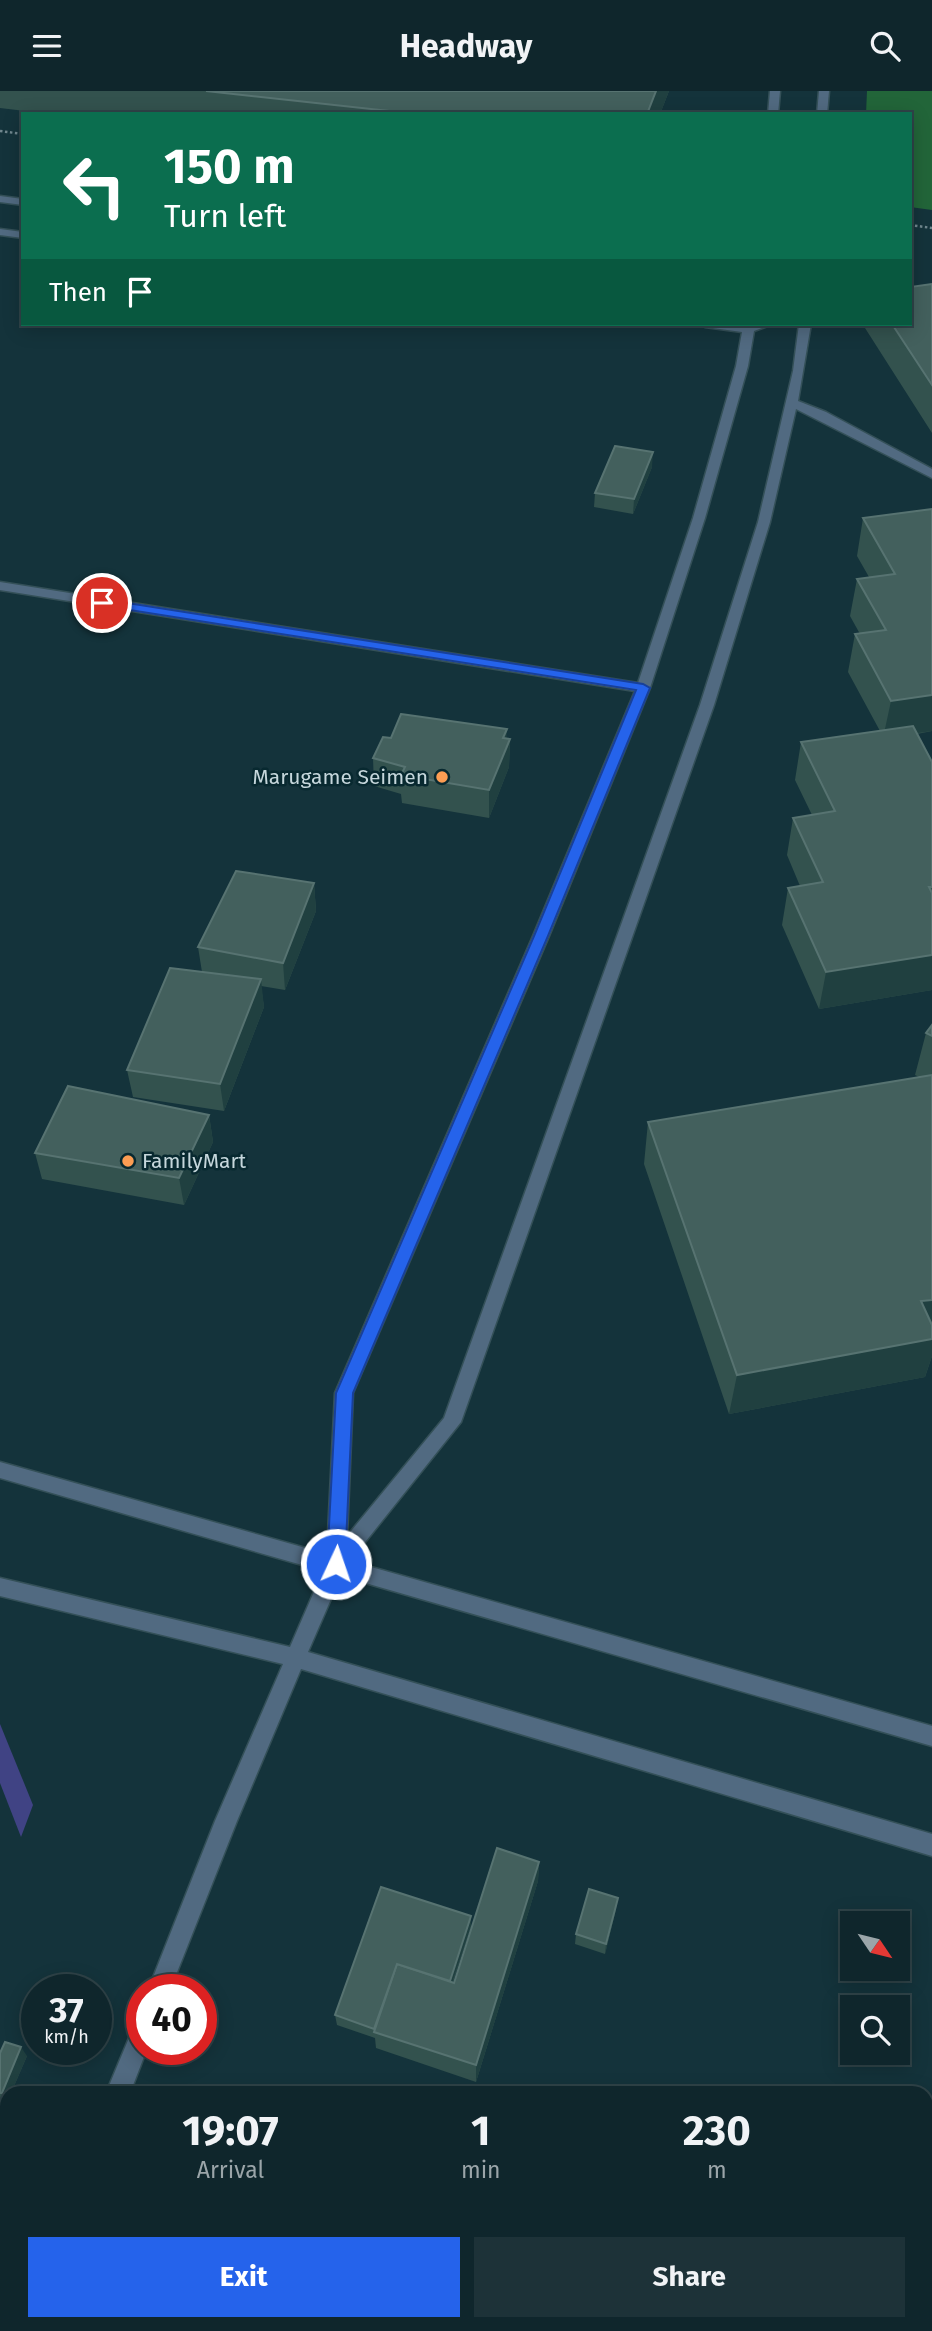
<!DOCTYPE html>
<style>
body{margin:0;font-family:"Fira Sans",sans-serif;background:#1d3238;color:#f1f3f6;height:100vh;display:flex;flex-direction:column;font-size:26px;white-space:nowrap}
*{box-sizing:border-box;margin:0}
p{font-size:23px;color:#9ba5a9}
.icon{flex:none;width:38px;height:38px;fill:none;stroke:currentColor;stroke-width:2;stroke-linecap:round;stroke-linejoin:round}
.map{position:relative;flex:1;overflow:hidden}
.drawer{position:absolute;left:0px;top:1995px;width:933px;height:245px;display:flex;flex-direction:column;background:#0f262c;border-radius:21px 21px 0 0;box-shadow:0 4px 18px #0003,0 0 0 2px #2f4348}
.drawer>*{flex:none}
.hud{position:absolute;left:21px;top:21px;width:891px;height:214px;border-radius:0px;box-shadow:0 4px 18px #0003,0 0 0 2px #2f4348;background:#0b6e4f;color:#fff;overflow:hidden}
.needle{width:46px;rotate:125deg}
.fabs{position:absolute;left:840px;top:1820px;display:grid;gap:14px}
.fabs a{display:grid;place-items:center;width:70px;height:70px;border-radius:0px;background:#0f262c;box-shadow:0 4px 18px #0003,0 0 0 2px #2f4348;font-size:35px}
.speed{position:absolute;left:21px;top:1883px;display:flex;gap:14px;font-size:35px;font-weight:700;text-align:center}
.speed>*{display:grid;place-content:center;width:91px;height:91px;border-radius:50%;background:#0f262c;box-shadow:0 4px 18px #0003,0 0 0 2px #2f4348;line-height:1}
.speed small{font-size:18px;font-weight:400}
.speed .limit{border:10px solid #d22;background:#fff;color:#111}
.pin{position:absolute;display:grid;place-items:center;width:60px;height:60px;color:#fff;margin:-30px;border:4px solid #fff;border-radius:50%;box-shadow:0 2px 7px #0007}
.me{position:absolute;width:77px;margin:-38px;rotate:3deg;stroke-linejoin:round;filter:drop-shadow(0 0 5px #0008)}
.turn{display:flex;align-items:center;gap:24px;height:147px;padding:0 28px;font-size:32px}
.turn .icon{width:91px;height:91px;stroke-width:2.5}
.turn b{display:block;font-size:49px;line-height:60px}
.then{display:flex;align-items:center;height:66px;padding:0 28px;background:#0003;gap:14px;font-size:26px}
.eta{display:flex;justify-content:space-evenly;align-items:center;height:119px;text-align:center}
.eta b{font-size:42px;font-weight:700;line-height:49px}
.cta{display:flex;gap:14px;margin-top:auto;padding:14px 28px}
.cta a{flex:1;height:80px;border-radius:0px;background:#2563eb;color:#fff;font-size:28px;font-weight:700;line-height:80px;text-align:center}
.cta a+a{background:#1d3238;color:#f1f3f6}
header{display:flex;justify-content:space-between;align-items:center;height:91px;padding:0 28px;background:#0f262c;font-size:32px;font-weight:700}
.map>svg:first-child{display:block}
</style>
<header><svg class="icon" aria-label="menu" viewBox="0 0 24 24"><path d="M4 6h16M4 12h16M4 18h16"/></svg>Headway<svg class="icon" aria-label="search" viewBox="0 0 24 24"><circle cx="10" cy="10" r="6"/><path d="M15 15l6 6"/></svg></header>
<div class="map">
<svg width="932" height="2240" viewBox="0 0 932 2240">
<rect width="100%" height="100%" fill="#14333b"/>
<path fill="#226539" d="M 867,0 L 932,0 L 932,119 L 910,116 L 910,23 L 866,23 Z"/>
<path fill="#404384" d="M 0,1633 L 33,1714 L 21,1746 L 0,1692 Z"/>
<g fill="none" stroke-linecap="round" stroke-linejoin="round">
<g stroke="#345058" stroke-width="3">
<g id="minor">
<path d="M 770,0 L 780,0 L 778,23 L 768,23 Z"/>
<path d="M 819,0 L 829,0 L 827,23 L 817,23 Z"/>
<path d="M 0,105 L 23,108 L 23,114 L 0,111 Z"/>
<path d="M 0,138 L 23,141 L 23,147 L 0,144 Z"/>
<path d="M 699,233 L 773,233 L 754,240 L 748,275 L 705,427 L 650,597 L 549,845 L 353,1302 L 347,1445 L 444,1327 L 700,614 L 758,431 L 793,280 L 799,233 L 811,233 L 798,310 L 826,321 L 932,378 L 932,387 L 796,318 L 770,431 L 714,614 L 461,1331 L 350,1470 L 932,1635 L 932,1655 L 341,1485 L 308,1561 L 932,1743 L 932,1765 L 301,1578 L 237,1730 L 170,1899 L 148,1899 L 215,1730 L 283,1573 L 0,1505 L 0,1487 L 290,1556 L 323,1480 L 0,1387 L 0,1371 L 327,1463 L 335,1302 L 533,845 L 635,600 L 0,499 L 0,491 L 638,592 L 693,427 L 736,275 L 742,241 L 705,236 Z"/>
<path d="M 142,1932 L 142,1958 L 147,1958 L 130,2002 L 106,2002 L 134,1935 Z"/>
<path d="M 13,2233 L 38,2233 L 36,2240 L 11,2240 Z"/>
</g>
</g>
<g stroke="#70878e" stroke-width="2.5" stroke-dasharray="2.5 2.5" stroke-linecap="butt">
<path d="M 0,40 L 23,43"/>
<path d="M 910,134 L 932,137"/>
</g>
<use href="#minor" fill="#516a81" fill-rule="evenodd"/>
</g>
<g fill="#33524e">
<path d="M 0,0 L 669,0 L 660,23 L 50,23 L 0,17 Z"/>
<path d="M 932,193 L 932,342 L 865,237 L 865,233 L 910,233 Z"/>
<path d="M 652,376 L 633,423 L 594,416 L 595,402 Z"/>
<path d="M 932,418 L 932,640 L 917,643 L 932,671 L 932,899 L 819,918 L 782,834 L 788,797 L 800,795 L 787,764 L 793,727 L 812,724 L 795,689 L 801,651 L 880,640 L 848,581 L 855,543 L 860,543 L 850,525 L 857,488 L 869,486 L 857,465 L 863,427 Z"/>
<path d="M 391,647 L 510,648 L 509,676 L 489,727 L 402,712 L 401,703 L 374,695 L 373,667 Z"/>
<path d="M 314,792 L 316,820 L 285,899 L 261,895 L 264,916 L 224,1020 L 133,1006 L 127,979 L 202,881 L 198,856 Z"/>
<path d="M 932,934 L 932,1265 L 925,1286 L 729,1323 L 644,1073 L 648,1031 L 919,986 L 915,984 L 926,942 Z"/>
<path d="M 209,1024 L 213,1051 L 184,1114 L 42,1088 L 35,1062 Z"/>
<path d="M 539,1771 L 538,1790 L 476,1991 L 376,1957 L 375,1947 L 337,1934 L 335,1924 L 471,1825 L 471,1835 L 453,1891 L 454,1892 Z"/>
<path d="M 616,1818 L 605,1863 L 575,1853 L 576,1843 Z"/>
<path d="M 0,1962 L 27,1965 L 11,2002 L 7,2002 L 7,2011 L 0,2008 Z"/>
</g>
<g fill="#204040">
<path d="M 656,0 L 669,0 L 660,23 L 647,23 Z"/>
<path d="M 653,361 L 652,376 L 633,423 L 634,408 Z"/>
<path d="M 932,604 L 932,640 L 883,647 L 891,610 Z"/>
<path d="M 507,638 L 506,657 L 510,648 L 509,676 L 489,727 L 489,699 L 503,647 Z"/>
<path d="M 314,792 L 316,820 L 285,899 L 283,872 Z"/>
<path d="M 932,864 L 932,899 L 819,918 L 826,881 Z"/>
<path d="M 261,888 L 264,916 L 224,1020 L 220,993 Z"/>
<path d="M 209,1024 L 213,1051 L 184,1114 L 179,1087 Z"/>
<path d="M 932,1209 L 932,1246 L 921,1210 Z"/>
<path d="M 932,1248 L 932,1265 L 925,1286 L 729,1323 L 737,1284 Z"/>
<path d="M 539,1771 L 538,1790 L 476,1991 L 476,1974 Z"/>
<path d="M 618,1807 L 616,1818 L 605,1863 L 606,1853 Z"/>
<path d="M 471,1825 L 471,1835 L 449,1901 L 449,1891 Z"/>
<path d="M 21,1956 L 27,1965 L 11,2002 L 7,2002 L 7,2010 L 2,2002 Z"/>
</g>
<g fill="#43605d" stroke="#577371" stroke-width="2">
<path d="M 206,0 L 656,0 L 647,23 L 417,23 Z"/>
<path d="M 932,193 L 932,294 L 892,233 L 910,233 L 910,196 Z"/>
<path d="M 615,355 L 653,361 L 634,408 L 595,402 Z"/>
<path d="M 932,418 L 932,604 L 891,610 L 855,543 L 886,539 L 857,488 L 895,483 L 863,427 Z"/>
<path d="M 401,623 L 507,638 L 503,647 L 510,648 L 489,699 L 401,684 L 405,676 L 373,667 L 383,646 L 391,647 Z"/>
<path d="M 913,635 L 932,671 L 932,796 L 929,796 L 932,802 L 932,864 L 826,881 L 788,797 L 823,791 L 793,727 L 835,720 L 801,651 Z"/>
<path d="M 236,780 L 314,792 L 283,872 L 198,856 Z"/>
<path d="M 170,877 L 261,888 L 220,993 L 127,979 Z"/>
<path d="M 932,934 L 932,945 L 926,942 Z"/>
<path d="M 932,984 L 932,1209 L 921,1210 L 932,1234 L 932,1248 L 737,1284 L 648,1031 Z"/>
<path d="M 68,995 L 209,1024 L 179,1087 L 35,1062 Z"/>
<path d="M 497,1757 L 539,1771 L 476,1974 L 374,1941 L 397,1873 L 454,1892 Z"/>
<path d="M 381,1796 L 471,1825 L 450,1890 L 397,1873 L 374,1938 L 335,1924 Z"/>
<path d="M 589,1798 L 618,1807 L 606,1853 L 576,1843 Z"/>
<path d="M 5,1951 L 21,1956 L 2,2002 L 0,2002 L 0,1962 Z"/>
</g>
<path fill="#2563eb" stroke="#184099" stroke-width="2" d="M 102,508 L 643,593 L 650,597 L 548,845 L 353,1302 L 345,1473 L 342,1478 L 336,1481 L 329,1478 L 327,1473 L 336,1302 L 534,845 L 636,599 L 98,514 L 98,509 Z"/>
<g fill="#fc9d53" stroke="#082930" stroke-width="2.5">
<circle cx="442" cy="686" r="7"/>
<circle cx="128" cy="1070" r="7"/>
</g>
<g text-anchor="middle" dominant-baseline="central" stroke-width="5" stroke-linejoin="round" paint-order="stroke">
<g font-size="21" fill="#c5d6db" stroke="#082930" text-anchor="end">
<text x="428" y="686">Marugame Seimen</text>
<text x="142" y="1070" text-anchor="start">FamilyMart</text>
</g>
</g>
</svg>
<div class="fabs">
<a><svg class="needle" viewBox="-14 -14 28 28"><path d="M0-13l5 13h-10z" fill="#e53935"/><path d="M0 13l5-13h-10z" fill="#9ba5a9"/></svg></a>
<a><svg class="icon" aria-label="search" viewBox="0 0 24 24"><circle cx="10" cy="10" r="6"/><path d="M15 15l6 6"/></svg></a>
</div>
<div class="speed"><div>37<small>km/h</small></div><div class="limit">40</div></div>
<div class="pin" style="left:102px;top:512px;background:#d93025"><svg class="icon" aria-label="arrive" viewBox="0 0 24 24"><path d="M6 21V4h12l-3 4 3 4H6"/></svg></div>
<svg class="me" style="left:336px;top:1473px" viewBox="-20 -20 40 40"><circle r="17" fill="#2563eb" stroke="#fff" stroke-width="3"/><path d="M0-11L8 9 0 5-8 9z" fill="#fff"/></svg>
<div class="hud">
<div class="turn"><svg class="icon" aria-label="left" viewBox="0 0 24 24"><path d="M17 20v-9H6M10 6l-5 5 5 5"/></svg><div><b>150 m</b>Turn left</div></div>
<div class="then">Then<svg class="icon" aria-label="arrive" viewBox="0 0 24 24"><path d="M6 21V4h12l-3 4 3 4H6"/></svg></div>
</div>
<section class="drawer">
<div class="eta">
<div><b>19:07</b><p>Arrival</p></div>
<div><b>1</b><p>min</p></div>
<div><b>230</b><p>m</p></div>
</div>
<div class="cta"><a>Exit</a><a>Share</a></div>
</section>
</div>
